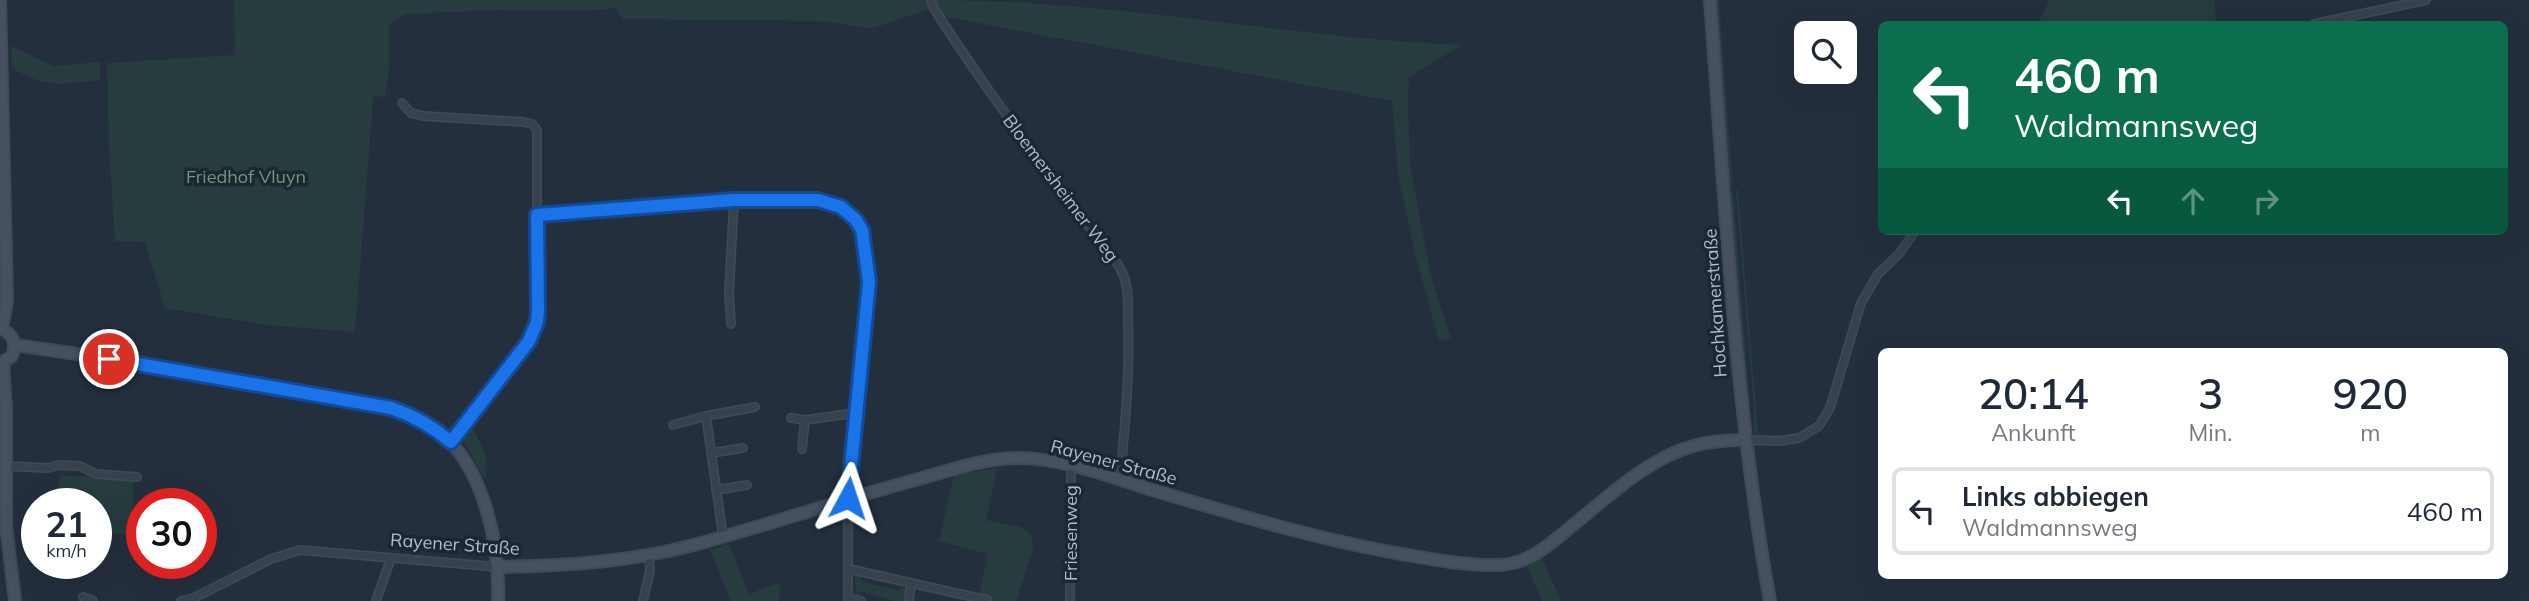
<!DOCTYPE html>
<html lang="de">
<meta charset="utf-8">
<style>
body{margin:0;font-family:Mulish,sans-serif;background:#f2f2f3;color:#1f2937;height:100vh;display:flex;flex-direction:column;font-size:26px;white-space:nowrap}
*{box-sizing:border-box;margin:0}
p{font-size:23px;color:#747a83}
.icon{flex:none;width:38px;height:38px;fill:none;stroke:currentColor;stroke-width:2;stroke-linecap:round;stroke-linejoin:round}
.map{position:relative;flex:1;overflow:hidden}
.drawer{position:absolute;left:1878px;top:348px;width:630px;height:231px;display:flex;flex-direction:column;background:#fff;border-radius:10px;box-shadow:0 7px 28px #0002}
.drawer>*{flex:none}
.hud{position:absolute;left:1878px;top:21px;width:630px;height:214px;border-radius:10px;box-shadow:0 7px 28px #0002;background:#0b6e4f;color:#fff;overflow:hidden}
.fabs{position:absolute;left:1794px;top:21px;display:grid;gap:14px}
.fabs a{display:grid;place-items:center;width:63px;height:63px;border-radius:10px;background:#fff;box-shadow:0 7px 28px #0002;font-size:35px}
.speed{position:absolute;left:21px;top:488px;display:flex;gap:14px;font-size:35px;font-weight:700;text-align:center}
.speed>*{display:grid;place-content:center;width:91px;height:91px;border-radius:50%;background:#fff;box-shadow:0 7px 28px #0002;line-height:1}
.speed small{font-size:18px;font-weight:400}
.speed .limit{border:10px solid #d22;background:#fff;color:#111}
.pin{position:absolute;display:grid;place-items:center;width:60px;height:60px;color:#fff;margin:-30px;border:4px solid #fff;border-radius:50%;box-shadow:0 2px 7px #0007}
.me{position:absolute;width:77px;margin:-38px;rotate:5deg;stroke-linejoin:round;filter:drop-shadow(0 0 5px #0008)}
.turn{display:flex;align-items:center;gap:24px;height:147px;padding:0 21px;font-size:32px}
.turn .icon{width:91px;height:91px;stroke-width:2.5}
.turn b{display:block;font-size:49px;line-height:60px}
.lanes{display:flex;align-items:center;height:66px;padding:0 21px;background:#0003;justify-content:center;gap:35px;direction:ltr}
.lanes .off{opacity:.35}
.eta{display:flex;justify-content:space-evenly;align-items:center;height:119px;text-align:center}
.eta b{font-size:42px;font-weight:600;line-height:49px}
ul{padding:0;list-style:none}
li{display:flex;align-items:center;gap:21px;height:88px;margin:0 14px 10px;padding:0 7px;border:4px solid #e0e1e3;border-radius:10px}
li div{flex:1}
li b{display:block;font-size:26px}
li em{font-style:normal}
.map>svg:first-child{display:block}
</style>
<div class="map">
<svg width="2529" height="601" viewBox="0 0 2529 601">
<rect width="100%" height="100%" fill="#242f3e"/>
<g fill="#263c3f">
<path d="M 234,0 L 928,0 L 931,8 L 871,29 L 825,21 L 623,19 L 615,8 L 587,11 L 498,10 L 406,14 L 389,25 L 389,68 L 385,97 L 374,96 L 373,100 L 355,332 L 268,325 L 165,308 L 145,242 L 115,241 L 109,148 L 107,63 L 235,55 Z"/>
<path d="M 935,0 C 1112,0 1286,37 1462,45 L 1409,77 L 1408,102 L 1410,165 L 1431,277 L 1451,338 L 1439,341 L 1416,258 L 1398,174 L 1392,101 L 941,16 Z"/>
<path d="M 1714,0 L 1719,0 L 1733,186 L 1728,183 L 1727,179 Z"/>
<path d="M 2049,0 L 2215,0 L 2216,24 L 2047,24 L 2039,21 Z"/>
<path d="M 11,46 L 53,66 L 100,62 L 100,80 C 63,84 45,89 12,68 Z"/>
<path d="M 1736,190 L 1738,190 L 1758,433 C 1810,443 1821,424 1835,379 C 1827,413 1819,435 1780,437 C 1771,438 1761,438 1754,433 L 1754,409 Z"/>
<path d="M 1733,191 L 1750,407 L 1746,408 L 1729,195 Z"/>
<path d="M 471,424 L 486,455 L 485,480 L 462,438 Z"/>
<path d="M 997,468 L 986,520 L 1021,527 L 1031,535 L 1033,549 L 1016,601 L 978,601 L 988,554 L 939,541 L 954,475 Z"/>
<path d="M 60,475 L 133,480 L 132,536 L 104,532 L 98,560 L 96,559 L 96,504 L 58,504 Z"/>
<path d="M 729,544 L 749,594 L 778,583 L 781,588 L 778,601 L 731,601 L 710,550 Z"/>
<path d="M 1541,556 L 1561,601 L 1542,601 L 1526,564 Z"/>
<path d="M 855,574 L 859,575 L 863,582 L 900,591 L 901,585 L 907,591 L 906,601 L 896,601 L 859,591 L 860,597 L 856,597 Z"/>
</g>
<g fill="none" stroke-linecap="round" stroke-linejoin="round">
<g stroke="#414a57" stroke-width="10">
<g id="street">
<path d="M 931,0 L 933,7 C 976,75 1024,139 1071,204 C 1086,224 1116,255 1124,277 C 1129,290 1128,306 1128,320 C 1130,373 1125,427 1120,480"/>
<path d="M 2314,24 L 2426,0"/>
<path d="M 402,103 L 411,113 L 423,116 L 524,122 L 532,124 L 537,130 L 537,322 L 529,341 L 451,442"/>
<path d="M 537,215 L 734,200 L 818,200 L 841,207 L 856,220 L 862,230 L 868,282 L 848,498 L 848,601"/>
<path d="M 731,324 L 729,293 L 734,200"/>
<path d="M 791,418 L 805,420 L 855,413"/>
<path d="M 673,425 L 706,416"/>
<path d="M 1745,440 L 1778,441 L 1799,438 L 1819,426 L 1830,408 L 1861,303 L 1878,274 L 1899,254 L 1915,231"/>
<path d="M 802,449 L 805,420"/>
<path d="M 711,453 L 743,448"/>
<path d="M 6,466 L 48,468 L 59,465 L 80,466 L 96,474 L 137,477"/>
<path d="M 716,490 L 747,485"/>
<path d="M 723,536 L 706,416 L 755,407"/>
<path d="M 849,569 L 911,583 L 909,601"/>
<path d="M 911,583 L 987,600"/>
<path d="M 83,597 L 93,601"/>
<path d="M 848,598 L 861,601"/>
<path d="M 181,601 L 194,598 L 271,559 L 300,550 L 498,567"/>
<path d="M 376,601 L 391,558"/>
<path d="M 643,601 L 650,571 L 649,555"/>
<path d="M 1070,601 L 1071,465"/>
</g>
</g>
<g stroke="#414a57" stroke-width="14">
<g id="secondary">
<path d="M 0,0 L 7,300 L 2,329"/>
<path d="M 1710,0 C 1725,201 1734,402 1770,601"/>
<path d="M 0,328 C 13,333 17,344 12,356 L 0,364"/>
<path d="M 15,345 L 126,361 L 391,408 C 405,413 418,417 431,425 C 483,460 500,542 498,601"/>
<path d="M 3,363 L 6,409 L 6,525 L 15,601"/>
<path d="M 498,567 C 564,566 630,562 694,545 C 768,525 841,500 915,480 C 948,471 984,458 1018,458 C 1066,458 1113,478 1159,492 C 1241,516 1323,541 1407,555 C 1437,560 1469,566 1499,565 C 1532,564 1554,540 1578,521 C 1612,493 1650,458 1693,446 C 1710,441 1728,440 1745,440"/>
</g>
</g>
<use href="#street" stroke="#38414e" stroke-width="7"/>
<use href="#secondary" stroke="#465061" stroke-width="10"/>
</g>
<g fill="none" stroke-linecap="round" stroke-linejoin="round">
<g stroke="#114b97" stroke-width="18">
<path id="route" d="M 109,359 L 391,408 C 415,416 432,426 451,442 L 529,341 L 537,322 L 538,309 L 537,215 L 734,200 L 818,200 L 841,207 L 856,220 L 862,230 L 869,282 L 848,498"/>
</g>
<use href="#route" stroke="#1a73e8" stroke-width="12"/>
</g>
<g text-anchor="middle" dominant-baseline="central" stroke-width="7" stroke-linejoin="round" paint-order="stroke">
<g font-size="18" fill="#6b9a76" stroke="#1d2633">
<text x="246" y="176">Friedhof Vluyn</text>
</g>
<g font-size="18" fill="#b4bcc9" stroke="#1d2633">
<text transform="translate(1061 188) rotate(53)">Bloemersheimer Weg</text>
<text transform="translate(1715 303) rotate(-94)">Hochkamerstraße</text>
<text transform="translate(1114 462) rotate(15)">Rayener Straße</text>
<text transform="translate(1070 533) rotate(-90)">Friesenweg</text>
<text transform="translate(455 544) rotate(4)">Rayener Straße</text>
</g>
</g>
</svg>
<div class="fabs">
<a><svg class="icon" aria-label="search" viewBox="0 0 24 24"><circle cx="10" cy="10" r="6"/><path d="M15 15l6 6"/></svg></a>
</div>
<div class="speed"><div>21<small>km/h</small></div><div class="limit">30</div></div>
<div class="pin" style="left:109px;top:359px;background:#d93025"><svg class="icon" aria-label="arrive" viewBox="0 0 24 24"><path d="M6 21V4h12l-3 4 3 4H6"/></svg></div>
<svg class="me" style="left:848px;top:498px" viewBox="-20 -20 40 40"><path d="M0-17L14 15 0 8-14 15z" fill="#1a73e8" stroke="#fff" stroke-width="4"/></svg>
<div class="hud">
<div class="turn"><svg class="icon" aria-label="left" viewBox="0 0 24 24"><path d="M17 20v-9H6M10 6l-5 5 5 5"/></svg><div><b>460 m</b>Waldmannsweg</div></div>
<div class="lanes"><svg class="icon" aria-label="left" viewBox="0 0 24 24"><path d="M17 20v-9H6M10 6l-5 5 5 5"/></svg><svg class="icon off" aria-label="ahead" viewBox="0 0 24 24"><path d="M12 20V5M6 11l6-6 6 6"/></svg><svg class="icon off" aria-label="right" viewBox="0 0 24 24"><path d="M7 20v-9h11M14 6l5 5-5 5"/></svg></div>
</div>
<section class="drawer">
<div class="eta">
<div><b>20:14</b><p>Ankunft</p></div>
<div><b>3</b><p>Min.</p></div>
<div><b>920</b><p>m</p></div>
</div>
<ul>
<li><svg class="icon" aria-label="left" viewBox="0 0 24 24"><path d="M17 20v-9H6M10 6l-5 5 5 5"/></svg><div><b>Links abbiegen</b><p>Waldmannsweg</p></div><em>460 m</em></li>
</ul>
</section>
</div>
